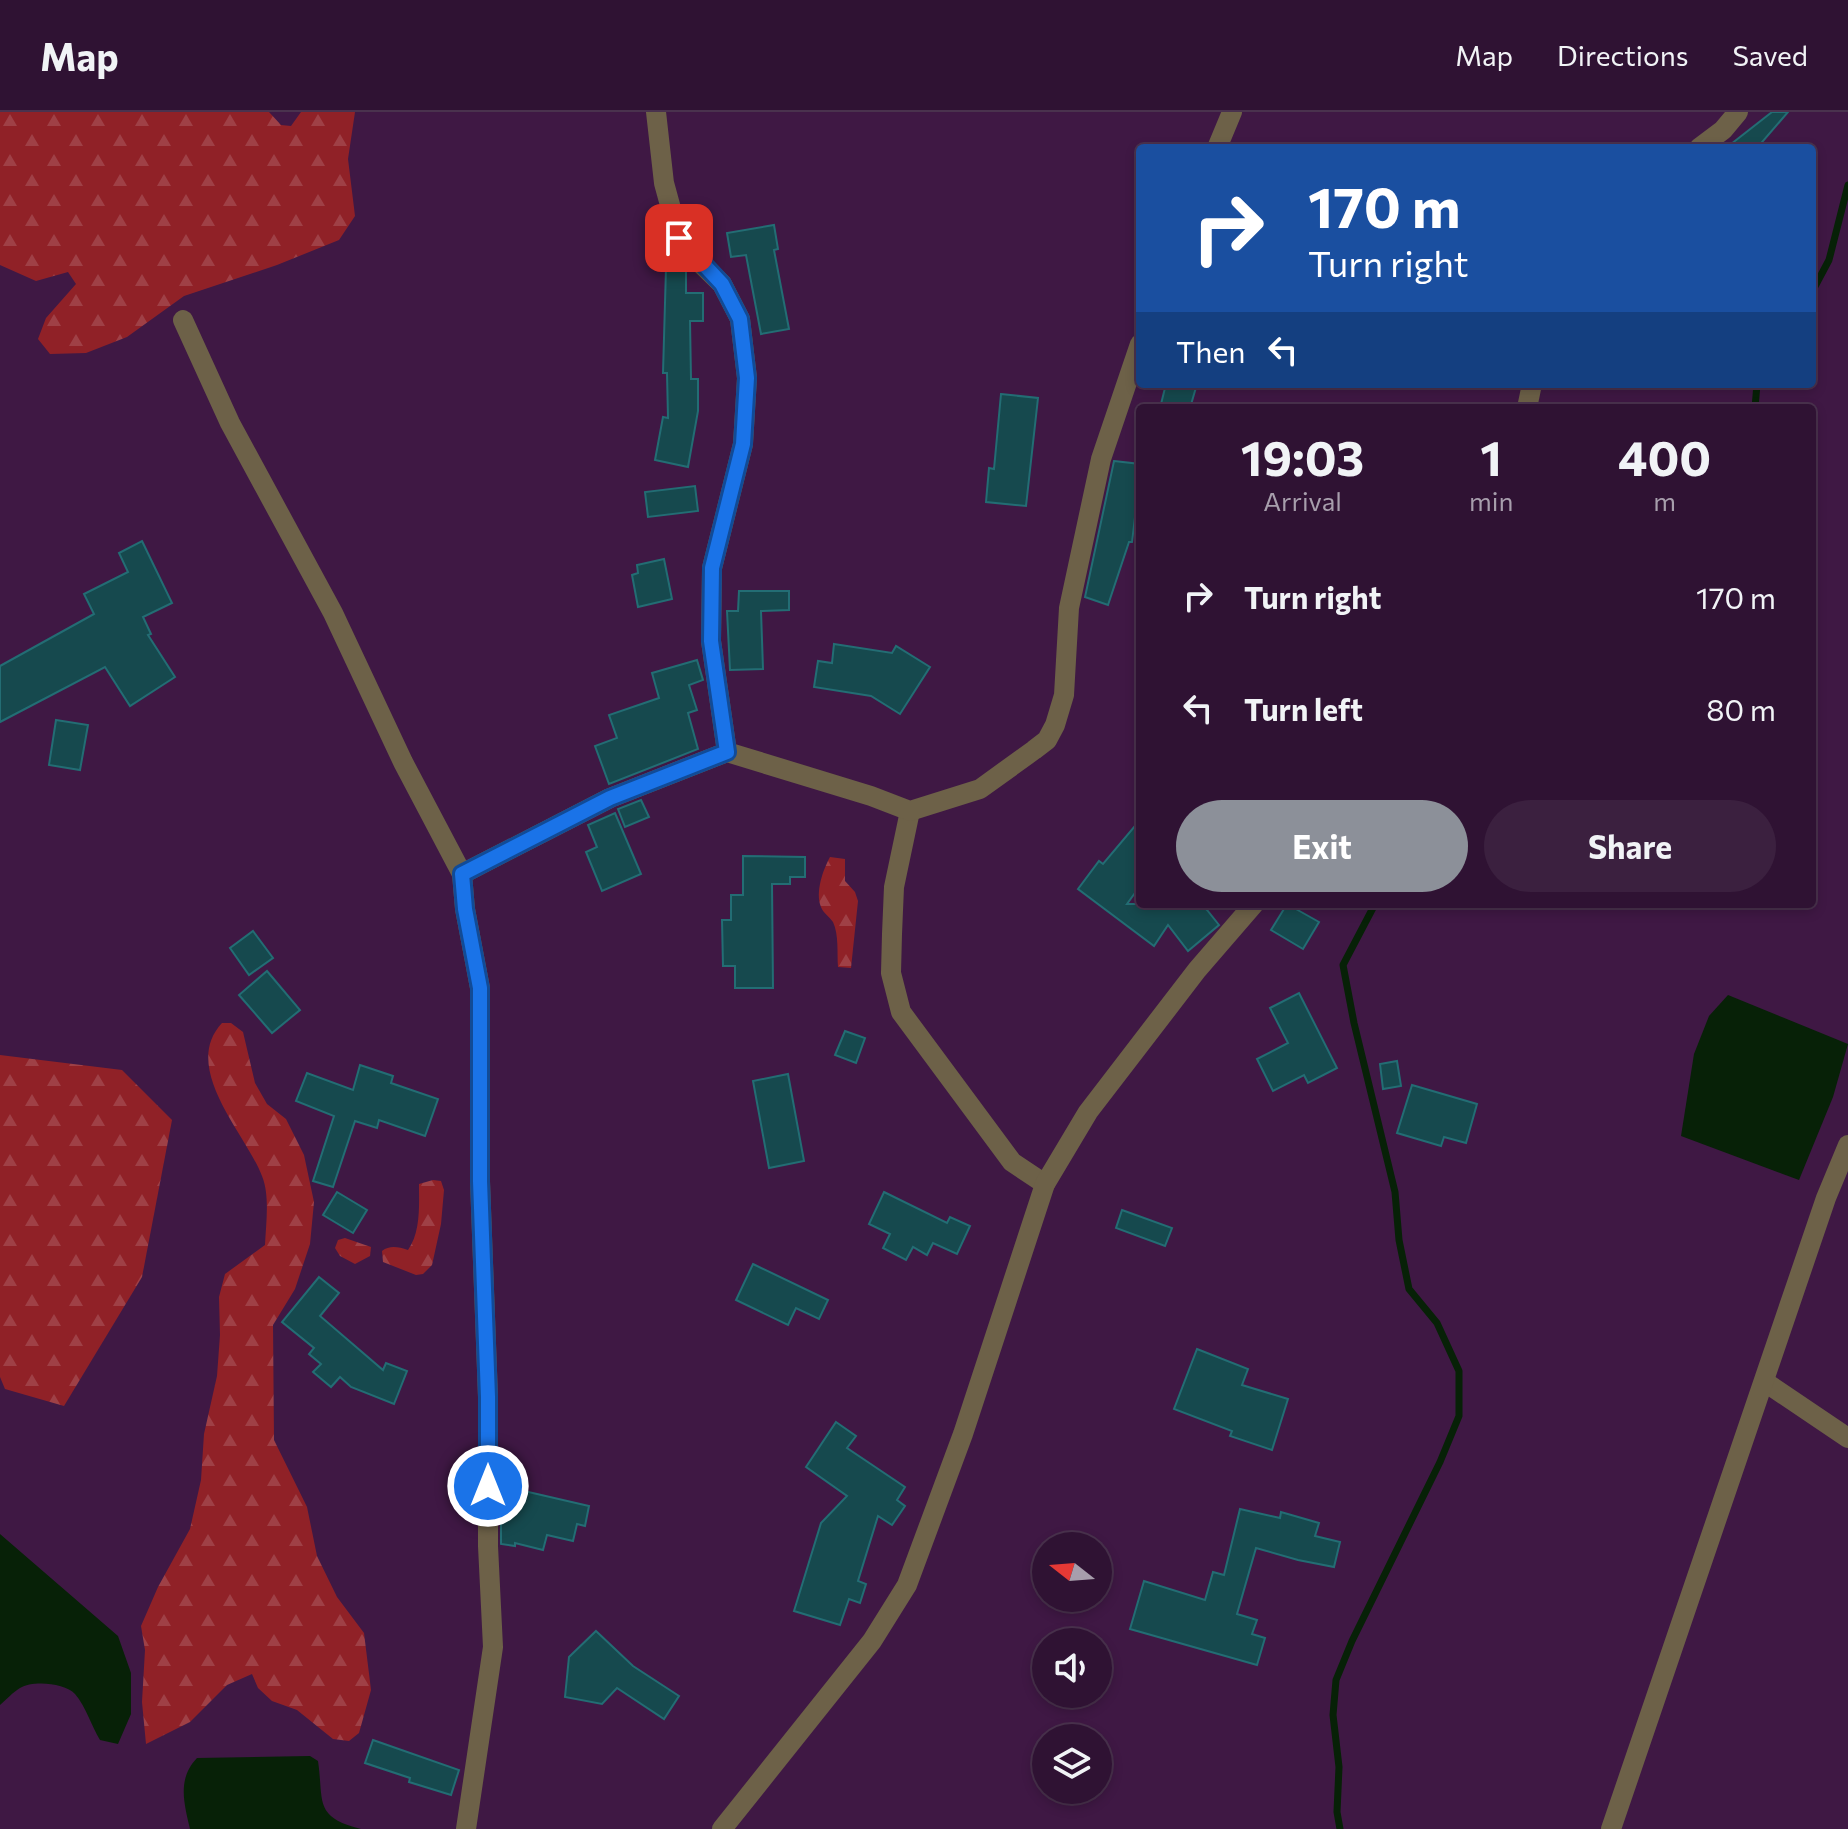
<!DOCTYPE html>
<style>
body{margin:0;font-family:Commissioner,sans-serif;background:#3b203f;color:#f1f3f6;height:100vh;display:flex;flex-direction:column;font-size:30px;white-space:nowrap}
*{box-sizing:border-box;margin:0}
p{font-size:26px;color:#a79eac}
.icon{flex:none;width:44px;height:44px;fill:none;stroke:currentColor;stroke-width:2;stroke-linecap:round;stroke-linejoin:round}
.map{position:relative;flex:1;overflow:hidden}
.side{position:absolute;left:1136px;top:292px;width:680px;height:504px;display:flex;flex-direction:column;background:#2f1233;border-radius:8px;box-shadow:0 4px 12px #0003,0 0 0 2px #4a324e}
.side>*{flex:none}
.top-card{position:absolute;left:1136px;top:32px;width:680px;height:244px;border-radius:8px;box-shadow:0 4px 12px #0003,0 0 0 2px #4a324e;background:#1a4fa0;color:#fff;overflow:hidden}
.needle{width:52px;rotate:287deg}
.controls{position:absolute;left:1032px;top:1420px;display:grid;gap:16px}
.controls a{display:grid;place-items:center;width:80px;height:80px;border-radius:50%;background:#2f1233;box-shadow:0 4px 12px #0003,0 0 0 2px #4a324e;font-size:40px}
.pin{position:absolute;display:grid;place-items:center;width:68px;height:68px;color:#fff;margin:-34px;border-radius:16px;box-shadow:0 4px 12px #0006}
.me{position:absolute;width:88px;margin:-44px;rotate:0deg;stroke-linejoin:round;filter:drop-shadow(0 0 6px #0008)}
.turn{display:flex;align-items:center;gap:28px;height:168px;padding:0 40px;font-size:36px}
.turn .icon{width:104px;height:104px;stroke-width:2.5}
.turn b{display:block;font-size:56px;line-height:68px}
.then{display:flex;align-items:center;height:76px;padding:0 40px;background:#0003;gap:16px;font-size:30px}
.eta{display:flex;justify-content:space-evenly;align-items:center;height:136px;text-align:center}
.eta b{font-size:48px;font-weight:700;line-height:56px}
.primary-button{display:flex;gap:16px;margin-top:auto;padding:16px 40px}
.primary-button a{flex:1;height:92px;border-radius:48px;background:#8c9099;color:#fff;font-size:32px;font-weight:700;line-height:92px;text-align:center}
.primary-button a+a{background:#3b203f;color:#f1f3f6}
ul{padding:0;list-style:none}
li{display:flex;align-items:center;gap:24px;height:112px;padding:0 40px}
li div{flex:1}
li b{display:block;font-size:30px}
li em{font-style:normal}
header{display:flex;align-items:center;gap:48px;box-sizing:border-box;height:112px;padding:0 40px;background:#2f1233;border-bottom:2px solid #4a324e}
header strong{font-size:38px}
nav{display:flex;gap:44px;margin-inline-start:auto;font-size:28px}
.map>svg:first-child{display:block}
</style>
<header>
<strong>Map</strong>
<nav><a>Map</a><a>Directions</a><a>Saved</a></nav>
</header>
<div class="map">
<svg width="1848" height="1717" viewBox="0 0 1848 1717">
<defs>
<pattern id="forest-firs" width="22" height="20" patternUnits="userSpaceOnUse" patternTransform="scale(2)"><rect width="22" height="20" fill="#902127"/><path d="M5 1l3.5 6h-7zM16 11l3.5 6h-7z" fill="#9f4046"/></pattern>
</defs>
<rect width="100%" height="100%" fill="#3f1844"/>
<g fill="url(#forest-firs)">
<path d="M 0,0 L 269,0 L 281,13 L 291,14 L 301,0 L 355,0 L 348,47 L 355,104 L 339,128 L 277,153 L 184,184 L 127,225 L 86,241 L 50,242 L 38,227 L 46,206 L 76,172 L 68,160 L 36,169 L 0,153 Z"/>
<path d="M 830,745 L 845,747 L 845,769 L 855,780 L 858,789 L 851,856 L 838,855 C 837,841 839,823 833,810 C 829,804 823,801 821,795 C 815,780 823,758 830,745 Z"/>
<path d="M 222,911 L 231,911 L 243,920 L 255,971 L 267,992 L 286,1007 L 304,1043 L 314,1090 L 310,1132 L 295,1177 L 273,1213 L 274,1328 L 307,1395 L 317,1444 L 337,1485 L 364,1521 L 371,1578 L 359,1621 L 349,1629 L 333,1627 L 297,1598 L 272,1589 L 258,1576 L 252,1562 L 227,1573 L 190,1610 L 146,1632 L 142,1590 L 145,1538 L 141,1514 L 158,1475 L 190,1417 L 201,1368 L 204,1322 L 217,1264 L 220,1223 L 219,1185 L 225,1162 L 265,1133 C 266,1112 270,1083 262,1064 C 246,1022 180,956 222,911 Z"/>
<path d="M 0,943 L 122,958 L 172,1008 L 142,1165 L 64,1294 L 5,1277 L 0,1265 Z"/>
<path d="M 433,1068 L 441,1069 L 444,1078 L 441,1112 L 432,1153 L 423,1162 L 416,1163 L 383,1150 L 382,1139 C 390,1133 398,1135 408,1138 C 421,1120 419,1093 419,1072 Z"/>
<path d="M 345,1126 L 371,1135 L 370,1144 L 355,1152 L 340,1144 L 335,1136 L 338,1128 Z"/>
</g>
<g fill="#072107">
<path d="M 1728,883 L 1848,932 L 1833,985 L 1799,1068 L 1681,1024 L 1694,942 L 1709,904 Z"/>
<path d="M 0,1422 L 118,1524 L 131,1561 L 131,1602 L 118,1632 L 100,1628 C 91,1613 86,1595 75,1582 C 65,1571 33,1568 20,1576 C 13,1580 6,1588 0,1593 Z"/>
<path d="M 310,1644 L 318,1649 C 324,1689 313,1705 361,1717 L 190,1717 C 184,1691 177,1667 197,1646 Z"/>
</g>
<g fill="none" stroke-linecap="round" stroke-linejoin="round">
<g stroke="#072107" stroke-width="7">
<path d="M 1812,180 L 1829,148 L 1848,73"/>
<path d="M 1755,296 L 1757,272"/>
<path d="M 1340,1717 L 1337,1700 L 1339,1655 L 1333,1603 L 1336,1568 L 1352,1529 L 1440,1350 L 1459,1304 L 1459,1259 L 1437,1211 L 1409,1177 L 1399,1128 L 1395,1080 L 1354,911 L 1343,853 L 1375,792"/>
</g>
</g>
<g fill="#16494e" stroke="#236d74" stroke-width="2">
<path d="M 1772,0 L 1788,0 L 1757,36 L 1726,36 Z"/>
<path d="M 774,113 L 778,137 L 774,138 L 789,217 L 761,222 L 746,143 L 731,145 L 727,121 Z"/>
<path d="M 666,156 L 686,156 L 686,181 L 703,181 L 703,209 L 690,209 L 691,267 L 698,267 L 698,299 L 688,355 L 655,348 L 663,305 L 668,306 L 667,261 L 663,261 Z"/>
<path d="M 1166,272 L 1197,272 L 1190,296 L 1160,296 Z"/>
<path d="M 1001,282 L 1038,286 L 1026,394 L 986,390 L 989,356 L 994,357 Z"/>
<path d="M 1114,349 L 1140,352 L 1140,364 L 1132,430 L 1129,430 L 1108,493 L 1085,485 Z"/>
<path d="M 695,374 L 698,399 L 648,405 L 645,380 Z"/>
<path d="M 142,429 L 172,491 L 143,505 L 151,522 L 148,523 L 175,565 L 130,594 L 105,555 L 0,610 L 0,554 L 94,502 L 84,482 L 128,460 L 119,441 Z"/>
<path d="M 664,447 L 672,487 L 638,495 L 632,463 L 638,461 L 637,453 Z"/>
<path d="M 739,479 L 789,479 L 789,498 L 761,499 L 763,557 L 730,558 L 727,499 L 738,499 Z"/>
<path d="M 834,532 L 892,541 L 896,534 L 930,555 L 900,602 L 871,584 L 814,575 L 818,549 L 832,551 Z"/>
<path d="M 697,548 L 703,568 L 689,573 L 697,598 L 688,601 L 698,637 L 609,672 L 595,634 L 617,626 L 609,603 L 659,586 L 652,561 Z"/>
<path d="M 56,608 L 88,613 L 80,658 L 49,653 Z"/>
<path d="M 641,688 L 649,705 L 625,715 L 618,697 Z"/>
<path d="M 615,701 L 641,762 L 602,779 L 586,740 L 597,735 L 588,713 Z"/>
<path d="M 1140,708 L 1140,774 L 1127,792 L 1200,792 L 1207,798 L 1219,813 L 1188,839 L 1168,813 L 1154,834 L 1078,777 L 1099,749 L 1103,752 Z"/>
<path d="M 743,744 L 805,745 L 805,765 L 790,765 L 790,772 L 772,772 L 773,876 L 735,876 L 735,854 L 723,854 L 722,808 L 731,808 L 731,783 L 743,783 Z"/>
<path d="M 1287,792 L 1319,810 L 1303,837 L 1271,818 Z"/>
<path d="M 253,819 L 273,846 L 249,863 L 230,836 Z"/>
<path d="M 267,859 L 300,898 L 272,921 L 239,883 Z"/>
<path d="M 1299,881 L 1337,956 L 1308,971 L 1304,963 L 1273,979 L 1257,947 L 1288,931 L 1270,896 Z"/>
<path d="M 845,919 L 865,926 L 856,951 L 835,943 Z"/>
<path d="M 1397,949 L 1401,974 L 1383,977 L 1380,952 Z"/>
<path d="M 360,953 L 393,964 L 391,971 L 438,987 L 425,1024 L 379,1008 L 377,1016 L 355,1009 L 333,1075 L 313,1069 L 334,1004 L 296,989 L 307,961 L 353,978 Z"/>
<path d="M 788,962 L 804,1049 L 769,1056 L 753,969 Z"/>
<path d="M 1412,973 L 1477,992 L 1466,1031 L 1444,1025 L 1441,1034 L 1397,1021 Z"/>
<path d="M 337,1080 L 367,1098 L 353,1121 L 323,1103 Z"/>
<path d="M 884,1080 L 947,1111 L 950,1105 L 970,1114 L 957,1142 L 933,1131 L 927,1143 L 913,1135 L 906,1148 L 883,1136 L 890,1122 L 869,1112 Z"/>
<path d="M 1122,1098 L 1172,1116 L 1165,1134 L 1116,1116 Z"/>
<path d="M 753,1152 L 828,1188 L 819,1207 L 796,1196 L 788,1213 L 736,1188 Z"/>
<path d="M 319,1165 L 339,1181 L 320,1204 L 383,1258 L 386,1251 L 407,1259 L 394,1292 L 351,1275 L 340,1265 L 331,1275 L 313,1260 L 321,1252 L 309,1242 L 314,1236 L 282,1210 Z"/>
<path d="M 1197,1237 L 1248,1257 L 1242,1273 L 1288,1287 L 1272,1338 L 1230,1324 L 1232,1319 L 1174,1297 Z"/>
<path d="M 836,1310 L 856,1324 L 847,1336 L 905,1375 L 897,1388 L 905,1394 L 892,1413 L 878,1404 L 858,1469 L 866,1472 L 860,1491 L 849,1487 L 840,1513 L 794,1499 L 821,1411 L 847,1384 L 806,1355 Z"/>
<path d="M 508,1364 L 526,1367 L 524,1379 L 589,1394 L 585,1414 L 577,1412 L 573,1429 L 547,1423 L 543,1438 L 515,1431 L 515,1434 L 501,1432 L 501,1406 Z"/>
<path d="M 1240,1397 L 1280,1406 L 1281,1400 L 1319,1411 L 1315,1424 L 1340,1430 L 1334,1455 L 1298,1448 L 1256,1436 L 1237,1502 L 1257,1508 L 1252,1522 L 1265,1526 L 1257,1553 L 1130,1517 L 1144,1469 L 1205,1488 L 1213,1460 L 1224,1463 Z"/>
<path d="M 596,1519 L 633,1554 L 679,1584 L 664,1607 L 617,1576 L 602,1592 L 565,1585 L 569,1545 Z"/>
<path d="M 373,1628 L 459,1658 L 451,1683 L 409,1670 L 410,1666 L 365,1651 Z"/>
</g>
<g fill="none" stroke-linecap="round" stroke-linejoin="round">
<g stroke="#6d6148" stroke-width="20">
<path d="M 656,0 L 664,71 L 679,126 L 691,142 L 722,172 L 740,207 L 747,266 L 743,332 L 712,456 L 711,529 L 727,640"/>
<path d="M 1217,36 L 1232,0"/>
<path d="M 1699,36 L 1723,18 L 1738,0"/>
<path d="M 183,208 L 230,311 L 333,501 L 403,650 L 462,762"/>
<path d="M 1527,296 L 1532,272"/>
<path d="M 910,699 L 894,775 L 892,822 L 891,861 L 901,900 L 1012,1050 L 1045,1072"/>
<path d="M 1765,1270 L 1848,1326"/>
<path d="M 466,1717 L 493,1535 L 488,1434 L 488,1285 L 480,1069 L 480,876 L 465,797 L 462,762 L 610,686 L 727,640 L 871,684 L 910,699 L 980,677 L 1034,638 L 1047,628 L 1055,613 L 1064,583 L 1069,496 L 1101,347 L 1140,232"/>
<path d="M 722,1717 L 872,1529 L 907,1473 L 963,1322 L 1045,1072 L 1088,1000 L 1197,858 L 1254,792"/>
<path d="M 1611,1717 L 1826,1086 L 1848,1033"/>
</g>
</g>
<g fill="none" stroke-linecap="round" stroke-linejoin="round">
<g stroke="#114b97" stroke-width="20">
<path id="route" d="M 488,1374 L 488,1285 L 480,1069 L 480,876 L 465,797 L 462,762 L 610,686 L 727,640 L 711,529 L 712,456 L 743,332 L 747,266 L 740,207 L 722,172 L 679,126"/>
</g>
<use href="#route" stroke="#1a73e8" stroke-width="14"/>
</g>
</svg>
<div class="controls">
<a><svg class="needle" viewBox="-14 -14 28 28"><path d="M0-13l5 13h-10z" fill="#e53935"/><path d="M0 13l5-13h-10z" fill="#a79eac"/></svg></a>
<a><svg class="icon" aria-label="sound" viewBox="0 0 24 24"><path d="M4 9h4l5-4v14l-5-4H4zM17 9q2 3 0 6"/></svg></a>
<a><svg class="icon" aria-label="layers" viewBox="0 0 24 24"><path d="M12 4l9 5-9 5-9-5zM3 14l9 5 9-5"/></svg></a>
</div>
<div class="pin" style="left:679px;top:126px;background:#d93025"><svg class="icon" aria-label="arrive" viewBox="0 0 24 24"><path d="M6 21V4h12l-3 4 3 4H6"/></svg></div>
<svg class="me" style="left:488px;top:1374px" viewBox="-20 -20 40 40"><circle r="17" fill="#1a73e8" stroke="#fff" stroke-width="3"/><path d="M0-11L8 9 0 5-8 9z" fill="#fff"/></svg>
<div class="top-card">
<div class="turn"><svg class="icon" aria-label="right" viewBox="0 0 24 24"><path d="M7 20v-9h11M14 6l5 5-5 5"/></svg><div><b>170 m</b>Turn right</div></div>
<div class="then">Then<svg class="icon" aria-label="left" viewBox="0 0 24 24"><path d="M17 20v-9H6M10 6l-5 5 5 5"/></svg></div>
</div>
<section class="side">
<div class="eta">
<div><b>19:03</b><p>Arrival</p></div>
<div><b>1</b><p>min</p></div>
<div><b>400</b><p>m</p></div>
</div>
<ul>
<li><svg class="icon" aria-label="right" viewBox="0 0 24 24"><path d="M7 20v-9h11M14 6l5 5-5 5"/></svg><div><b>Turn right</b></div><em>170 m</em></li>
<li><svg class="icon" aria-label="left" viewBox="0 0 24 24"><path d="M17 20v-9H6M10 6l-5 5 5 5"/></svg><div><b>Turn left</b></div><em>80 m</em></li>
</ul>
<div class="primary-button"><a>Exit</a><a>Share</a></div>
</section>
</div>
